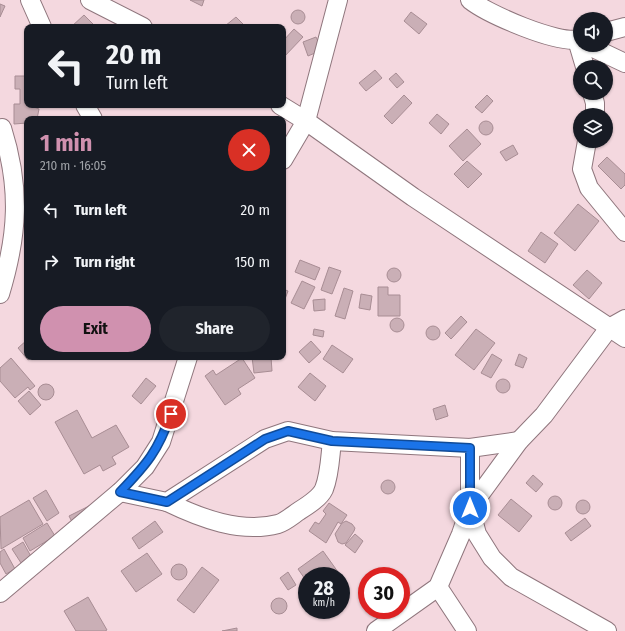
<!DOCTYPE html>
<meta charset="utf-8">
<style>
body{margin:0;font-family:"Fira Sans Condensed",sans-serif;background:#20242c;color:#f1f3f6;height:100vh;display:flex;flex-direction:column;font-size:15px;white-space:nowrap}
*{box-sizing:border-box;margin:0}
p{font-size:13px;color:#9ea1a6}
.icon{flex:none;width:22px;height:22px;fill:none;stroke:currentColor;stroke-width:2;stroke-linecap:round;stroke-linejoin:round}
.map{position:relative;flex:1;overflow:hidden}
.panel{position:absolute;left:24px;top:116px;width:262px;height:244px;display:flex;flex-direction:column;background:#171b24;border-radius:8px;box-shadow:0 1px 3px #0004}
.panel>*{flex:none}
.top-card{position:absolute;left:24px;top:24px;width:262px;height:84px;border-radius:8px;box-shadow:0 1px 3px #0004;background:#171b24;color:#f1f3f6;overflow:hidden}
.fabs{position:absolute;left:573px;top:12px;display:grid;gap:8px}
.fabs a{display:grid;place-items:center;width:40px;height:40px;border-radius:50%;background:#171b24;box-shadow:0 1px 3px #0004;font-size:20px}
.speed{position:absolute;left:298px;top:567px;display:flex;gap:8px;font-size:20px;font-weight:700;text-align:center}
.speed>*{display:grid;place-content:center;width:52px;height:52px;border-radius:50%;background:#171b24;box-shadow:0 1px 3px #0004;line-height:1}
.speed small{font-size:10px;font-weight:400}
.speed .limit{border:6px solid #d22;background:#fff;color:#111}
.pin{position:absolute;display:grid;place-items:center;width:34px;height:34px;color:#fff;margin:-17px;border:2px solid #fff;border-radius:50%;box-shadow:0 1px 4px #0007}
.me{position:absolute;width:44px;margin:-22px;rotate:0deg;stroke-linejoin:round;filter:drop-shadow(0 0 3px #0008)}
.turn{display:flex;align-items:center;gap:14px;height:84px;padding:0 16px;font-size:18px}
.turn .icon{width:52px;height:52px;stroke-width:2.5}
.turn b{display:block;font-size:28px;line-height:34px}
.round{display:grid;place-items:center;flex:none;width:42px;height:42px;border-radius:21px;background:#20242c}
.head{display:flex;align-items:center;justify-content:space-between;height:68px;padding:0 16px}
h1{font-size:24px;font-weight:700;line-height:30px;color:#d091af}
.action{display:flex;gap:8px;margin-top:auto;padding:8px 16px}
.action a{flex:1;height:46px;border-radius:24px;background:#d091af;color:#111;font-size:16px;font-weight:700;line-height:46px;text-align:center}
.action a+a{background:#20242c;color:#f1f3f6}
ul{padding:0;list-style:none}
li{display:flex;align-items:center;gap:12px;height:52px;padding:0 16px}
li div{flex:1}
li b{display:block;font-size:15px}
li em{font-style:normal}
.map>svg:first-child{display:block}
</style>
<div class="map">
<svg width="625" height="631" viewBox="0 0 625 631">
<rect width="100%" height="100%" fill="#f4d8df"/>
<g fill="#caafb6" stroke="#a88d94">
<path d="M 190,0 L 204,0 L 202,6 Z"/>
<path d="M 0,4 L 5,6 L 0,17 Z"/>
<circle cx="298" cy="17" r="7"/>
<path d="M 411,12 L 427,24 L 419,34 L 404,21 Z"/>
<path d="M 84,15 L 96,27 L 71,27 Z"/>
<path d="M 236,17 L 246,27 L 225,26 Z"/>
<path d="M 294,29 L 303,37 L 283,58 L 283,41 Z"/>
<path d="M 316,37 L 322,50 L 308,56 L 303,42 Z"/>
<path d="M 375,70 L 382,78 L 366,91 L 359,83 Z"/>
<path d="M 396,73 L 404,82 L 397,88 L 389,79 Z"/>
<path d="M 15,76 L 27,76 L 27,105 L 34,105 L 34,107 L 39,109 L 37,119 L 27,119 L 27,123 L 14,124 L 14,104 L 20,104 L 20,89 L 15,89 Z"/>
<path d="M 404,95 L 412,103 L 392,124 L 384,116 Z"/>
<path d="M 487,95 L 493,101 L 482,113 L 475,107 Z"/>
<path d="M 437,114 L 449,124 L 441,134 L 429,123 Z"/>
<circle cx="486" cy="128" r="7"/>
<path d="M 467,129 L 481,144 L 463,161 L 449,146 Z"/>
<path d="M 513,145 L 518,154 L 506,161 L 500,152 Z"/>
<path d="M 607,157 L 625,174 L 625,185 L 621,189 L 598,166 Z"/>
<path d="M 467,161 L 482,174 L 468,188 L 454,174 Z"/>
<path d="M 578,204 L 599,221 L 575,251 L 554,233 Z"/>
<path d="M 541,232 L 558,244 L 545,263 L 528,251 Z"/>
<path d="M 300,260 L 320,268 L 315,280 L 295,272 Z"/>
<path d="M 329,267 L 341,271 L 332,294 L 321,290 Z"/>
<circle cx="394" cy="275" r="7"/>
<path d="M 587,270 L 602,283 L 589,299 L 573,285 Z"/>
<path d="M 302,281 L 315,287 L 304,309 L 291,303 Z"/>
<path d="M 378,287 L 388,287 L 388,295 L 400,295 L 400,316 L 378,316 Z"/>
<path d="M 344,288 L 353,291 L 345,319 L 335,316 Z"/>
<path d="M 283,289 L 288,291 L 285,299 L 283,299 Z"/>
<path d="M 361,294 L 372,296 L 370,310 L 359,308 Z"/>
<path d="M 325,299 L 325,310 L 314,311 L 313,300 Z"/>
<path d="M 461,316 L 467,322 L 451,339 L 445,333 Z"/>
<circle cx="397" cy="325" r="7"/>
<circle cx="433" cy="333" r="7"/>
<path d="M 314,329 L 324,331 L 323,337 L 313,335 Z"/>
<path d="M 476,329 L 495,343 L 474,370 L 455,355 Z"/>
<path d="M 27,340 L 27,357 L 32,357 L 28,360 L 18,348 Z"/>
<path d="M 311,341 L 321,352 L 309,363 L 299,352 Z"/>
<path d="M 332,345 L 353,359 L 343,373 L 323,359 Z"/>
<path d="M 492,354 L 502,360 L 491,378 L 481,373 Z"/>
<path d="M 519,354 L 527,358 L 523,368 L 515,365 Z"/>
<path d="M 252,357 L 271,357 L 272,371 L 254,373 Z"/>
<path d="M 11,358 L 35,386 L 30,390 L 28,387 L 15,398 L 0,381 L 0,368 Z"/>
<path d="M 242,358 L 255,378 L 238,389 L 241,394 L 225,405 L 205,376 L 213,370 L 216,375 Z"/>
<path d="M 310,373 L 326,386 L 315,401 L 298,387 Z"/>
<path d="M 146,378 L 156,386 L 141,404 L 132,396 Z"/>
<circle cx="503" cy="386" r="7"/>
<circle cx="46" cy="392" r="8"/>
<path d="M 29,391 L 41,405 L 30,415 L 18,401 Z"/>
<path d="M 445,405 L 448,416 L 436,420 L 433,409 Z"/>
<path d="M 77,410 L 92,438 L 116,425 L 129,447 L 112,457 L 116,464 L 103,471 L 100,465 L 84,474 L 55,422 Z"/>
<path d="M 533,475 L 543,484 L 536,492 L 526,483 Z"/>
<circle cx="388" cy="487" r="7"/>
<path d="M 46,490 L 59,513 L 47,521 L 33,498 Z"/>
<circle cx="555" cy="503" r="7"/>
<path d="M 511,499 L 532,516 L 519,532 L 498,515 Z"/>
<circle cx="583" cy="507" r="7"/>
<path d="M 29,500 L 43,524 L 1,549 L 0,517 Z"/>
<path d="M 329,503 L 347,515 L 341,524 L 338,522 L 326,543 L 309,531 L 315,522 L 319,524 L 326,514 L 323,511 Z"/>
<path d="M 93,504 L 74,526 L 69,516 Z"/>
<path d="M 585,518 L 591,526 L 571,541 L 565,533 Z"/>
<path d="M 155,521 L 163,532 L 139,549 L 132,538 Z"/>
<path d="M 346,521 L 352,524 L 355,528 L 354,531 L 346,543 L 342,544 L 338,542 L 335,534 L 342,523 Z"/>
<path d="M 47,523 L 55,536 L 30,551 L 23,538 Z"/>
<path d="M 355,534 L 363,541 L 355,553 L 345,545 Z"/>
<path d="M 23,542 L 33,560 L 23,566 L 12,549 Z"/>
<path d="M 4,549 L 15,569 L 6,574 L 0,563 L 0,552 Z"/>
<path d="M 323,551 L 338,572 L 332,576 L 307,576 L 307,582 L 298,569 Z"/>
<path d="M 147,553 L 162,574 L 136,592 L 121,571 Z"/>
<circle cx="179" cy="572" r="8"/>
<path d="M 202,567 L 219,580 L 194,613 L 177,600 Z"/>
<path d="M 288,572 L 296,585 L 288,590 L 280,578 Z"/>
<path d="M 88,597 L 107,630 L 105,631 L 76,631 L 64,611 Z"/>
<circle cx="279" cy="606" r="8"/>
<path d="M 237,628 L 237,631 L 222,631 Z"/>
</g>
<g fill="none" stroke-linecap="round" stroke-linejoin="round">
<g stroke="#8f767d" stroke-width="20">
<g id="street">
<path d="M 30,0 L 42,27"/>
<path d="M 90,0 L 143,27"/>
<path d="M 470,0 C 488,14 558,45 580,39"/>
<path d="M 606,32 L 625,27"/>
<path d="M 577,40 L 585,67"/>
<path d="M 587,45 L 625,63"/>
<path d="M 592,93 L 595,103 L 595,115"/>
<path d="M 85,105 L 93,119"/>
<path d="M 280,105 L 306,121 L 413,197 L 625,338"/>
<path d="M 587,141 L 582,169 L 589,188 L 625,232"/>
<path d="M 283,160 L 306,121 L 338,0"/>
<path d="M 0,294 C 18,235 21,188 2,128"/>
<path d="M 120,492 L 167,502 L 265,439 L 288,431 L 332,441 L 470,448 L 519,441"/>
<path d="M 167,502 C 200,518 241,534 278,524 C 285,522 293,515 299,511 C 307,506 320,498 324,489 C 330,474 330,457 332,441"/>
<path d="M 438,587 L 467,631"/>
<path d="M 0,593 L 120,492 L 145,467 L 161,442 L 188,357"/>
<path d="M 376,631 L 438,587 L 461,534 L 470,508 L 470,448"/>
<path d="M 607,631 L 511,577 L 492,558 L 477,534 L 470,508 L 519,441 L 544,415 L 609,328 L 625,319"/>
</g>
</g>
<use href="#street" stroke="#fff" stroke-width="18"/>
</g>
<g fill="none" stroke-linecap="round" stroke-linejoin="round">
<g stroke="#114b97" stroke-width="10">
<path id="route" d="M 171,414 C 158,451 147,464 120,492 L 167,502 L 265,439 L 288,431 L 332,441 L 470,448 L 470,508"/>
</g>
<use href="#route" stroke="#1a73e8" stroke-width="7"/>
</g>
</svg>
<div class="fabs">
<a><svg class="icon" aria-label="sound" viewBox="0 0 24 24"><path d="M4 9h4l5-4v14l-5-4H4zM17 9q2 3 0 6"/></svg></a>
<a><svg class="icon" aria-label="search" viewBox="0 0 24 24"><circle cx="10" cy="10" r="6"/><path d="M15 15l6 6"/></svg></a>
<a><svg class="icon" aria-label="layers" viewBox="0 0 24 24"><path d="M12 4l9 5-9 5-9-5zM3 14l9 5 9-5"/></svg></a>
</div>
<div class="speed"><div>28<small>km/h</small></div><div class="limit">30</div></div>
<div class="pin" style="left:171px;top:414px;background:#d93025"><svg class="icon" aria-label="arrive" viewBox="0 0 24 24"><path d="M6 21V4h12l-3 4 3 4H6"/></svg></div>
<svg class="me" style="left:470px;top:508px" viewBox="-20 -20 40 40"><circle r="17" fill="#1a73e8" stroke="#fff" stroke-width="3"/><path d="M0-11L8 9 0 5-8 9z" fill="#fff"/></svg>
<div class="top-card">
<div class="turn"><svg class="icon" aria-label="left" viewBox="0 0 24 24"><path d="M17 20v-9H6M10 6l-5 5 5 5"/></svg><div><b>20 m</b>Turn left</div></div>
</div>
<section class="panel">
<div class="head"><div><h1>1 min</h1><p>210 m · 16:05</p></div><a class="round" style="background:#d93025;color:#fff"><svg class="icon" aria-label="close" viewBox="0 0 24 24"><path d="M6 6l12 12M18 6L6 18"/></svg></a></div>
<ul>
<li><svg class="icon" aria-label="left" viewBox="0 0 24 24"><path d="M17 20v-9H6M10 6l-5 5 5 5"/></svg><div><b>Turn left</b></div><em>20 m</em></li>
<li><svg class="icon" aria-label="right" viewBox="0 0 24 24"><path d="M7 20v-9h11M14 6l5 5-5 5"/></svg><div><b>Turn right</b></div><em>150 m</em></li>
</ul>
<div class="action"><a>Exit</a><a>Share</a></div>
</section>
</div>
